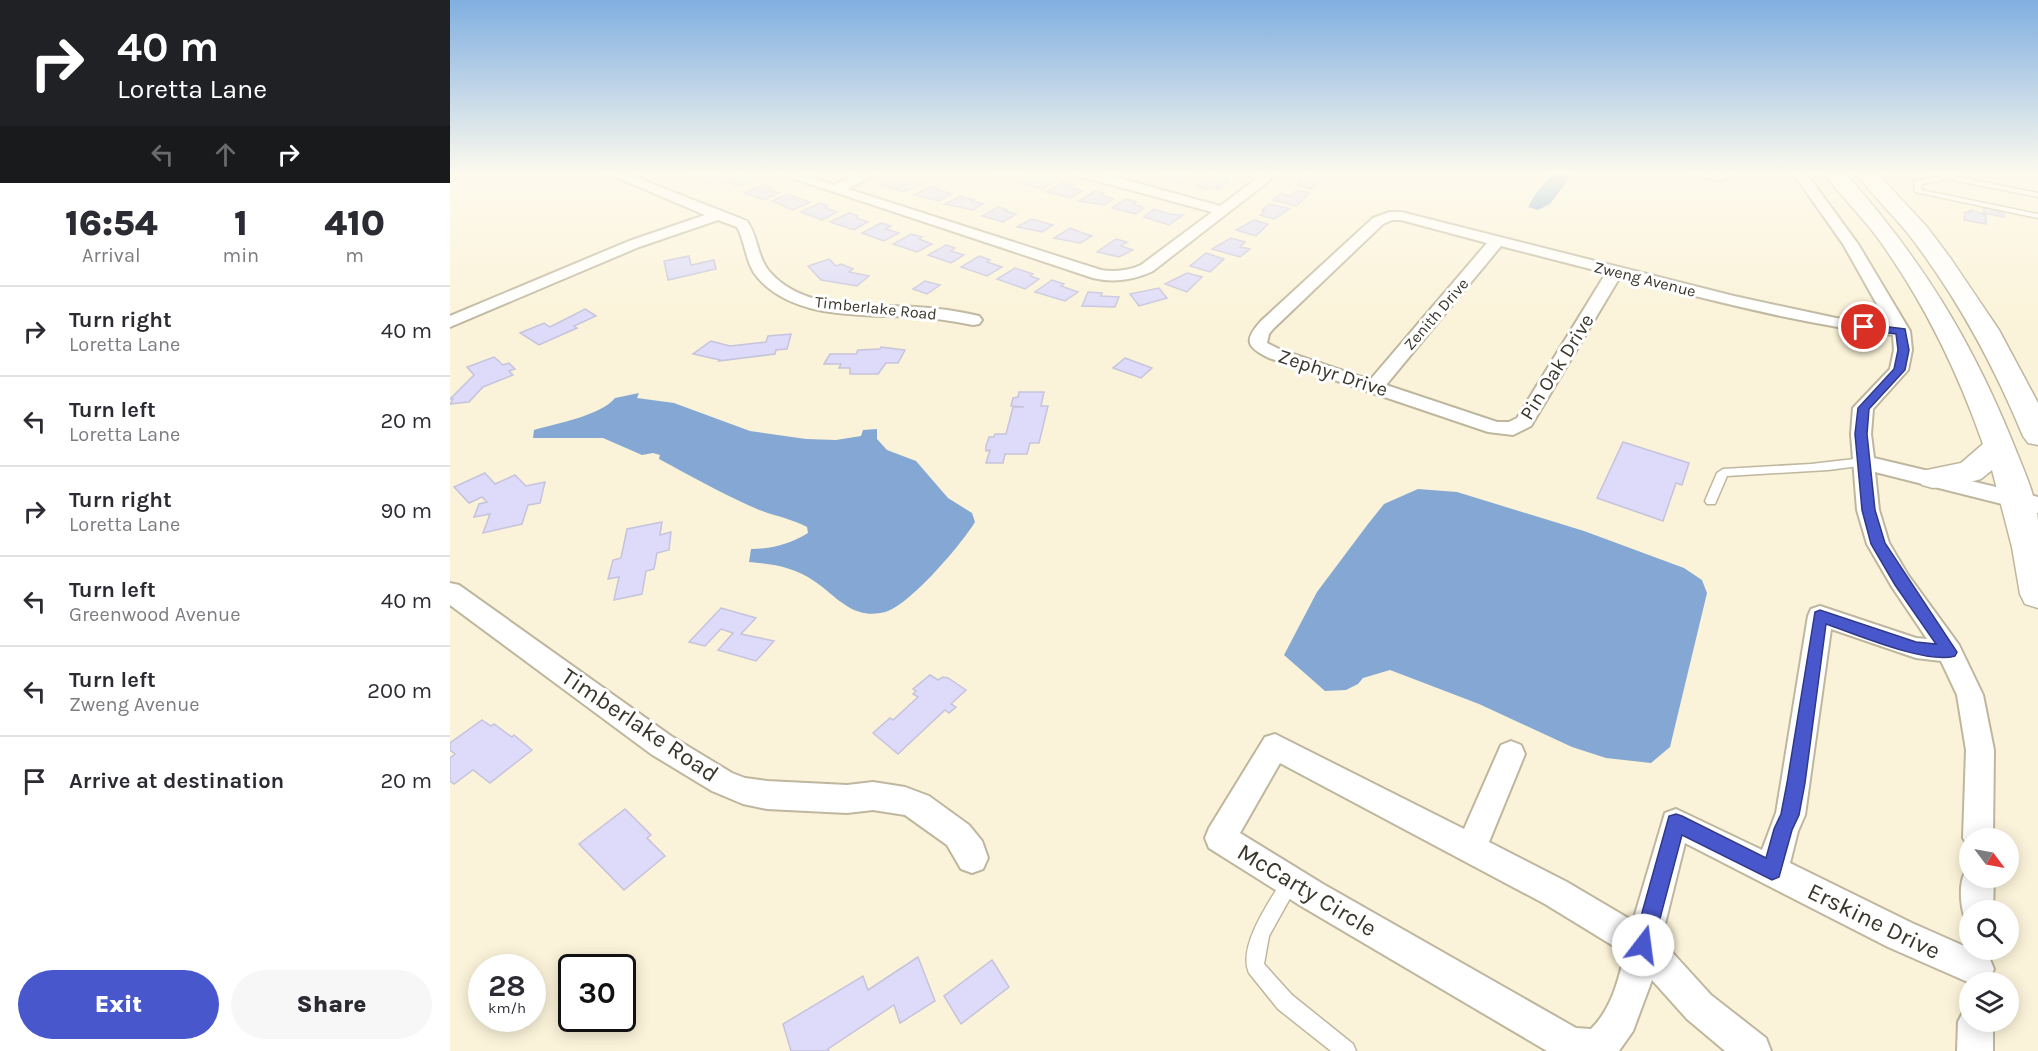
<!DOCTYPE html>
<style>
body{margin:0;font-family:Karla,sans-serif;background:#f7f7f7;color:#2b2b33;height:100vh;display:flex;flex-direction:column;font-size:22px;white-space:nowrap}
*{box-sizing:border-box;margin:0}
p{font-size:20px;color:#7c7c81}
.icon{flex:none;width:33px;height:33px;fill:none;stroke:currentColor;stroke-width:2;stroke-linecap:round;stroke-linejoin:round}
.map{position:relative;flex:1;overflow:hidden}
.drawer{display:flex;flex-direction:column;background:#fff;width:450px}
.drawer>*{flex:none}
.top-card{background:#202124;color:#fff;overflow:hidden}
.needle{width:39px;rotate:122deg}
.tools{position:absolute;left:1509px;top:828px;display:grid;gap:12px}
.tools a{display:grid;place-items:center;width:60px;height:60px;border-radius:50%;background:#fff;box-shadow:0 3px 15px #0003;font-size:30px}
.speed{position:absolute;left:18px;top:954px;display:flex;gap:12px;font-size:30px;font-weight:700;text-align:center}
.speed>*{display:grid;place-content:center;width:78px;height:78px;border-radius:50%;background:#fff;box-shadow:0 3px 15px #0003;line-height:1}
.speed small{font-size:15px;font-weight:400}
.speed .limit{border:3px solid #111;border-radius:9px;background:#fff;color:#111}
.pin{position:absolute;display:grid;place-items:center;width:51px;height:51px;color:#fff;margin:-26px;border:3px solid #fff;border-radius:50%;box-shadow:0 2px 6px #0007}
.me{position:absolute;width:66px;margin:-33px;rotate:15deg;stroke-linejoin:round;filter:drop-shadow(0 0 4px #0008)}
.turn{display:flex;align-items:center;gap:21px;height:126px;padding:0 18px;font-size:27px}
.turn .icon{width:78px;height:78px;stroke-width:2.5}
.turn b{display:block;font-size:42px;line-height:51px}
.lanes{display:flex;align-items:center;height:57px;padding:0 18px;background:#0003;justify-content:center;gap:30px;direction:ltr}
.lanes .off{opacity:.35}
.eta{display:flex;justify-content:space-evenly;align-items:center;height:102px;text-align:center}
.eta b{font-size:36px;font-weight:800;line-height:42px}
.button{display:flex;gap:12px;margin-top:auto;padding:12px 18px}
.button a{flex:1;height:69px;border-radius:36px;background:#4957cc;color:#fff;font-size:24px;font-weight:800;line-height:69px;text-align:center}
.button a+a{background:#f7f7f7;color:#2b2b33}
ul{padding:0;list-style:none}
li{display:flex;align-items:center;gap:18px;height:90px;padding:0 18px;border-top:2px solid #e1e1e2}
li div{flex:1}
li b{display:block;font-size:22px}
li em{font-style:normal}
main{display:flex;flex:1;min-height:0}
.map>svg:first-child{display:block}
</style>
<main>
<section class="drawer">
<div class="top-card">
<div class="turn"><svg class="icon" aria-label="right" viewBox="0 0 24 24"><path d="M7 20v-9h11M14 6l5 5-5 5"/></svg><div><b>40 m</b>Loretta Lane</div></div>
<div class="lanes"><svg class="icon off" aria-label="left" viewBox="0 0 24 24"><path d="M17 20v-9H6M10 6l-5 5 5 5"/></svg><svg class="icon off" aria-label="ahead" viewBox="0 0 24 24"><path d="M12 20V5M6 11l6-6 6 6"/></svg><svg class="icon" aria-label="right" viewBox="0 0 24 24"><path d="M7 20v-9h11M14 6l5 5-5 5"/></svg></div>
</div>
<div class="eta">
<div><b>16:54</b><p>Arrival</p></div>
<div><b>1</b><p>min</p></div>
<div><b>410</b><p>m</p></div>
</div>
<ul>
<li><svg class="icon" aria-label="right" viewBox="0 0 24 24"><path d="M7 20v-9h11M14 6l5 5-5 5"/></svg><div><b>Turn right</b><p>Loretta Lane</p></div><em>40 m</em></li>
<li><svg class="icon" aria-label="left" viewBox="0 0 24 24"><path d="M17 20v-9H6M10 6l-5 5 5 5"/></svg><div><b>Turn left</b><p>Loretta Lane</p></div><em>20 m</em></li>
<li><svg class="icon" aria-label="right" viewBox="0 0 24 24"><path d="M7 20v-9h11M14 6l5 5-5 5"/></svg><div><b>Turn right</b><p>Loretta Lane</p></div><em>90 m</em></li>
<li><svg class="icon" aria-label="left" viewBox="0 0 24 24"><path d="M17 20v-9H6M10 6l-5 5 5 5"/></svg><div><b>Turn left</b><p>Greenwood Avenue</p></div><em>40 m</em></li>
<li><svg class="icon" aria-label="left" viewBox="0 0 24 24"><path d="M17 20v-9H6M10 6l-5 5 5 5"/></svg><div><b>Turn left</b><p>Zweng Avenue</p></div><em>200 m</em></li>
<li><svg class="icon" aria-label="arrive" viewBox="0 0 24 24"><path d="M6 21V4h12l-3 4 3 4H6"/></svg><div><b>Arrive at destination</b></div><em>20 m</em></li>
</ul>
<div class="button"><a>Exit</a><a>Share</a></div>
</section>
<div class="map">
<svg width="1588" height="1051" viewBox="0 0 1588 1051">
<rect width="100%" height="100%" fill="#fbf3d9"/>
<g fill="#84a8d3">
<path d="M 1104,173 L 1123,173 L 1100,204 L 1088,210 L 1078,207 L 1086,193 Z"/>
<path d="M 189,393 L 187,398 L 224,403 L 300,431 L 356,439 L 386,440 L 411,436 L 413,430 L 427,429 L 427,439 L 437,450 L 466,461 L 498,498 L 522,513 L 525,522 C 511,545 462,602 438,611 C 430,614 418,615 410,612 C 394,608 378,590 364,581 C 344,567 322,564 299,562 L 301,549 C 322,549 340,544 358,533 L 357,527 C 338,517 319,515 300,506 C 269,492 239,475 209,459 L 210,455 L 203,453 L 192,455 L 153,438 L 83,438 L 84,430 C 105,424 152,415 165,398 Z"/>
<path d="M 968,489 L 1007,492 L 1134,531 L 1234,568 L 1252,580 L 1257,593 L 1220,747 L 1201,763 L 1156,758 L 1122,747 L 1029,704 L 940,670 L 913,678 L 908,684 L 896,690 L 875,691 L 834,655 L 867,592 L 918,524 L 934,504 Z"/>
</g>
<g fill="#dddafa" stroke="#c6c3dc" stroke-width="1.5">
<path d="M 246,173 L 261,173 L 270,177 L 257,182 L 239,176 Z"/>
<path d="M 544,173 L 573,173 L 573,174 L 563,179 Z"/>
<path d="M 716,173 L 733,173 L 742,176 L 732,182 L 710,177 Z"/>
<path d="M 856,175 L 860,176 L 873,179 L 861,189 L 848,185 L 852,182 L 849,182 L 850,179 Z"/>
<path d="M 287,176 L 300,180 L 288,186 L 275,181 Z"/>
<path d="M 762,176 L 779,178 L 776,180 L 780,181 L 769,189 L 761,187 L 757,189 L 746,186 Z"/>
<path d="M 448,177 L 471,184 L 454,192 L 431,185 Z"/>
<path d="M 578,177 L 589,180 L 594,177 L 607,180 L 592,189 L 568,182 Z"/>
<path d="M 613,182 L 623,185 L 618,187 L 632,191 L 621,198 L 596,192 Z"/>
<path d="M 314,185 L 321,187 L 317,189 L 329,193 L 314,200 L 294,193 Z"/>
<path d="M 482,186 L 489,190 L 502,194 L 489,201 L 464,195 Z"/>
<path d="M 847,190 L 860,193 L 846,206 L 823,200 L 831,193 L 840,196 Z"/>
<path d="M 645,191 L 654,193 L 651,195 L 663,199 L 654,205 L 629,201 Z"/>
<path d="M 337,194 L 345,197 L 360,202 L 343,210 L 322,201 Z"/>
<path d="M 511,196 L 524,200 L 522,201 L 533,204 L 523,210 L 495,204 Z"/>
<path d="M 676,199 L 686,202 L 683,204 L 694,208 L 686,214 L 662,208 Z"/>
<path d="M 370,203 L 378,206 L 375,208 L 387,212 L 372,220 L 351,212 Z"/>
<path d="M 819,204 L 837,208 L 839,209 L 824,219 L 810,215 L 814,212 L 812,211 L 815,209 L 813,209 Z"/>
<path d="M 548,207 L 557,210 L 555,211 L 566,214 L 553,222 L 532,216 Z"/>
<path d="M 1534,207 L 1549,211 L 1549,213 L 1554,214 L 1554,217 L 1534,213 Z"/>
<path d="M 704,209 L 720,214 L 733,215 L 719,225 L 694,217 Z"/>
<path d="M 1522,210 L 1536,215 L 1536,224 L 1514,220 L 1515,212 L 1522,213 L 1519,211 Z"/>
<path d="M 399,213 L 408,216 L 406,218 L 418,222 L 404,230 L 380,222 Z"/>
<path d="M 581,219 L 603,225 L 592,232 L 567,227 Z"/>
<path d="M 804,220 L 818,224 L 806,236 L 786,230 Z"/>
<path d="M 431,223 L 441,226 L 436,229 L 449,233 L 434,241 L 412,233 Z"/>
<path d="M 620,228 L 630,232 L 642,236 L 630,243 L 604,238 Z"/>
<path d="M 461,234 L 472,237 L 469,239 L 482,244 L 467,252 L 443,244 Z"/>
<path d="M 781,238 L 795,242 L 790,247 L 800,249 L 790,257 L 762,249 Z"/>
<path d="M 666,239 L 677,242 L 671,246 L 683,250 L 669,257 L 647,252 Z"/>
<path d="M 496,245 L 505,248 L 501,251 L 514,255 L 501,263 L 478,255 Z"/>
<path d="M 756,253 L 774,259 L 760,272 L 740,266 Z"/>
<path d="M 239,256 L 241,265 L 264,260 L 266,269 L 218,280 L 214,261 Z"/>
<path d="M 529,256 L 540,260 L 537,262 L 552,267 L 537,276 L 511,267 Z"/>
<path d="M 379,259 L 386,266 L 391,264 L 403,269 L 399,272 L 419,276 L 407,286 L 371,280 L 358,266 Z"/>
<path d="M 565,268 L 583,274 L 580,276 L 589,279 L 575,289 L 547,279 Z"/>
<path d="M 737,273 L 752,277 L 737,292 L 715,284 Z"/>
<path d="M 602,280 L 614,284 L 611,286 L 628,292 L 615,301 L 585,292 Z"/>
<path d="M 475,281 L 490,285 L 477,294 L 463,289 Z"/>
<path d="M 709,288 L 717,298 L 689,306 L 680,294 Z"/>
<path d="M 638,292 L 652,293 L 651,296 L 669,297 L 665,307 L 632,306 Z"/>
<path d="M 135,309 L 146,316 L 124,326 L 127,328 L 89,345 L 70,333 L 94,323 L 100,327 Z"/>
<path d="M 341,334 L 337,349 L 326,350 L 325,354 L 269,361 L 270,360 L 243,354 L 261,341 L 280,346 L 316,342 L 318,336 Z"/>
<path d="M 431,347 L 455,350 L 448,363 L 436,363 L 428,374 L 400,374 L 400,368 L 389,368 L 391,364 L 374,364 L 380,354 L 406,354 L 408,350 L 430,349 Z"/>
<path d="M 44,357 L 53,365 L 59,363 L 65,369 L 59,371 L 63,375 L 33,387 L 19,402 L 0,404 L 3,399 L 0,399 L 24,375 L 17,367 Z"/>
<path d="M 675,358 L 702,368 L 691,378 L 663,368 Z"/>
<path d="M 569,392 L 594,392 L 591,406 L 598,406 L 589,443 L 580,443 L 577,454 L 555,454 L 553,463 L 536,463 L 540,450 L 536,451 L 536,446 L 539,437 L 544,437 L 545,434 L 556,434 L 563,407 L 574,407 L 561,406 L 563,398 L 568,397 Z"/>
<path d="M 1173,442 L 1239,463 L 1232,485 L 1226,483 L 1213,521 L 1147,498 Z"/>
<path d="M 35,473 L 45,484 L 65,475 L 76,486 L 95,482 L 90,503 L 78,505 L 72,524 L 33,533 L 40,514 L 24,517 L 29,504 L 37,502 L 32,497 L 19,503 L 4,487 Z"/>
<path d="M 212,522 L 210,535 L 221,532 L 219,550 L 207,553 L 204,569 L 196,571 L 192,594 L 164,600 L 169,577 L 158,579 L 163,560 L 171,558 L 177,529 Z"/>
<path d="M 271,608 L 306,618 L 291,634 L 324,641 L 306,661 L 268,650 L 283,633 L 271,629 L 255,646 L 239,642 Z"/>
<path d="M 480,675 L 488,680 L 493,677 L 498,678 L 516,690 L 501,704 L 506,707 L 499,713 L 495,710 L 448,754 L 423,733 L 440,718 L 443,720 L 468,697 L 463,694 L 466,691 L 463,689 Z"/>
<path d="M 32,720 L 41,726 L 44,724 L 62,737 L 64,735 L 82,750 L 40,783 L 23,770 L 4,784 L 0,781 L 0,758 L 5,754 L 0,750 L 0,743 Z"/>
<path d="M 175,809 L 201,835 L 197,838 L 215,856 L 174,890 L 129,844 Z"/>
<path d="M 468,957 L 485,1001 L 450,1023 L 444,1005 L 378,1049 L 379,1051 L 341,1051 L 333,1024 L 413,976 L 418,990 Z"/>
<path d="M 542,960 L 559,987 L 511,1024 L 494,996 Z"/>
</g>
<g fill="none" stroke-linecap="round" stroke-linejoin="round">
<g stroke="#beb69e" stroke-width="3">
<g id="service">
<path d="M 1241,173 L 1255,173 L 1269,177 L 1274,173 L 1282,173 L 1270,181 Z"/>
<path d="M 1498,175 L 1588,193 L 1588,197 L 1498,179 L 1471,184 L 1472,190 L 1588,214 L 1588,218 L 1465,192 L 1464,181 Z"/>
<path d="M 1413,458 L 1419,462 L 1417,465 L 1378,470 L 1277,476 L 1265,504 L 1257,504 L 1255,501 L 1267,473 L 1273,469 L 1361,464 Z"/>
<path d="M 841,874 L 847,876 L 849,882 L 819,936 L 814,964 L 842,995 L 903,1044 L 906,1051 L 881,1051 L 828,1009 L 799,973 C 787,946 821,899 835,876 Z"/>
</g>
</g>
<g stroke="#beb69e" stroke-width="4">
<g id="minor">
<path d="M 156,173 L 175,173 L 297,221 C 308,236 307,257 319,271 C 354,312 417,304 466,307 C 487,308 508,311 529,316 L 532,320 L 529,324 L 523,325 C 503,321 484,318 464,317 C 413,314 345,320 308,278 C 295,263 296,243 287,227 L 268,220 L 189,247 L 0,327 L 0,316 L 179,241 L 255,215 Z"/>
<path d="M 327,173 L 348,173 L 384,185 L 409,173 L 427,173 L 398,189 L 651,270 C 665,272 678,271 691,265 L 762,212 L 629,176 L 628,173 L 651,173 L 770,206 L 814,173 L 829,173 L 703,271 C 684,280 663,283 643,278 Z"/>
<path d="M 1343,173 L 1356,173 L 1408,244 L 1460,331 L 1462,350 L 1458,370 L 1423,409 L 1421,434 L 1424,458 L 1588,497 L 1588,513 L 1425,472 L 1429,510 L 1439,543 L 1458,575 L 1509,645 L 1533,695 L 1544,750 L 1543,838 L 1520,838 L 1520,849 L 1513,838 L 1516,750 L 1507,695 L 1491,661 L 1466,658 L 1381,629 L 1355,815 L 1348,831 L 1340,863 L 1462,923 L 1539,957 L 1544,969 L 1539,981 L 1520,983 L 1438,947 L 1235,843 L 1211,940 L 1261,995 L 1316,1038 L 1321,1051 L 1275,1051 L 1237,1019 L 1202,980 L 1183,1031 L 1169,1051 L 1097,1051 L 851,906 L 759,848 L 755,838 L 759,828 L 815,737 L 825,734 L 1014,829 L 1051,745 L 1061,741 L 1071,745 L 1075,754 L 1039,842 L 1117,882 L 1183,921 L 1215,813 L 1226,809 L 1312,850 L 1326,813 L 1331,783 L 1358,616 L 1361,609 L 1370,606 L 1466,638 L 1477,639 L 1442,587 L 1417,544 L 1407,510 L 1401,434 L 1403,408 L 1440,369 L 1444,350 L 1443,335 C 1350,324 1261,300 1170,277 L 1081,426 L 1063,435 L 1038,432 L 819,358 C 797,347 793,341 811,321 L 923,218 L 940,212 L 951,212 L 1284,296 L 1386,318 L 1438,324 L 1393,244 ZM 942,220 L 951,220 L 1037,243 L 920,380 L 831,350 L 817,343 L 819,334 L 823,329 L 933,224 ZM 1051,246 L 1156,273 L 1067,418 L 1059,422 L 1047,422 L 936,385 ZM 830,763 L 1095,904 L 1175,953 C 1168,981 1162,1008 1141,1029 L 1126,1028 L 873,884 L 790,833 Z"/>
<path d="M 0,583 L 9,585 L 221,736 L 282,773 L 295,778 L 317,781 L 397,785 L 423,782 L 455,787 L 479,796 L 519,825 L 532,841 L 538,858 L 533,869 L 522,873 L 511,869 L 497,845 L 455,815 L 423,810 L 397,813 L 317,809 L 293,804 L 262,791 L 201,754 L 0,605 Z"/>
<path d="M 1520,866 L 1520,878 L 1544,878 L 1543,910 L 1520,910 L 1520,923 L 1516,921 C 1510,907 1507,877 1520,866 Z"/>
<path d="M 1520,1007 L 1520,1022 L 1543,1022 L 1543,1051 L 1507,1051 L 1508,1022 L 1514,1010 Z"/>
</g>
</g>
<g stroke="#beb69e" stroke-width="3">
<g id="trunk">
<path d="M 1374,173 L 1395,173 C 1470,257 1521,339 1563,443 C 1572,466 1586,495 1588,521 C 1588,549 1588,579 1588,608 L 1575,604 L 1570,594 L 1562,547 L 1542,470 L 1531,479 L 1520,482 L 1483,488 L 1472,485 L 1467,478 L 1472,471 L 1511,463 L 1533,444 C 1508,373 1476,306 1432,244 C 1415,219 1392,198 1374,173 Z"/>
<path d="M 1406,173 L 1427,173 L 1477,227 L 1501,259 L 1549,330 L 1588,403 L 1588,445 L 1578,443 L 1573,436 C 1544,366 1509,301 1463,240 C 1446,217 1423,197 1406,173 Z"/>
</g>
</g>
<use href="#service" fill="#fff" fill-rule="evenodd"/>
<use href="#minor" fill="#fff" fill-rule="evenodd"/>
<use href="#trunk" fill="#fff" fill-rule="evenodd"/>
</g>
<linearGradient id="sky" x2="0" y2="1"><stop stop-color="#80afe0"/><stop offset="0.54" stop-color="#fdfaee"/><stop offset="1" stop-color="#fdfaee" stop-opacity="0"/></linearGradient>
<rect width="1588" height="321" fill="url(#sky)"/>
<path fill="#4957cc" stroke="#2f3985" stroke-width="1.5" d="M 1414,324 L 1455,329 L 1459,350 L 1455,370 L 1419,409 L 1417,434 L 1425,510 L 1435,543 L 1507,652 L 1505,656 C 1478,665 1405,634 1376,624 L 1355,783 L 1349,815 L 1342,830 L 1329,877 L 1322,880 L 1232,835 L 1203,945 L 1200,952 L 1193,955 L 1186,952 L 1183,945 L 1219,816 L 1226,814 L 1232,816 L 1316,858 L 1324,829 L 1331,814 L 1337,783 L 1365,612 L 1370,610 L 1466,642 L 1486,644 L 1445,585 L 1421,544 L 1412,510 L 1405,434 L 1408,408 L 1444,369 L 1448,350 L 1446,334 L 1410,329 L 1408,327 Z"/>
<g text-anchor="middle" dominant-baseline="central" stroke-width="6" stroke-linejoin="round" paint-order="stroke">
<g font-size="16" fill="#39362c" stroke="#fff">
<text transform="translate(1195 279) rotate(14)">Zweng Avenue</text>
<text transform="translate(426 308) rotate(6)">Timberlake Road</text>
<text transform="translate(986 314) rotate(-49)">Zenith Drive</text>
</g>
<g font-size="20" fill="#39362c" stroke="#fff">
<text transform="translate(1107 367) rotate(-58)">Pin Oak Drive</text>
<text transform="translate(883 373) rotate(18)">Zephyr Drive</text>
</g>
<g font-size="24" fill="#39362c" stroke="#fff">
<text transform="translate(190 725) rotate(34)">Timberlake Road</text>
<text transform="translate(857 890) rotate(31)">McCarty Circle</text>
<text transform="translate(1424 921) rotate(26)">Erskine Drive</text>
</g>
</g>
</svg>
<div class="tools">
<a><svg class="needle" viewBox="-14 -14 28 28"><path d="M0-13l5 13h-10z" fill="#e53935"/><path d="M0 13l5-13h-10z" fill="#7c7c81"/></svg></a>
<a><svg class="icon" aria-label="search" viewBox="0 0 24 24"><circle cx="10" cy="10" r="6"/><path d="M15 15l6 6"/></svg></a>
<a><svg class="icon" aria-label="layers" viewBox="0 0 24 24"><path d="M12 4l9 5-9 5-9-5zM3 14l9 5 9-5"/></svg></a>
</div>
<div class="speed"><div>28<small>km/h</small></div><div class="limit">30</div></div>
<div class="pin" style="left:1414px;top:327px;background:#d93025"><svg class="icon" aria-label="arrive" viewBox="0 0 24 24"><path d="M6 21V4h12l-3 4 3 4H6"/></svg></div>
<svg class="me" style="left:1193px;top:945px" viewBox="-20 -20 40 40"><circle r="19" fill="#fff"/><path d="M0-13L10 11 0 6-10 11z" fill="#4957cc"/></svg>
</div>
</main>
